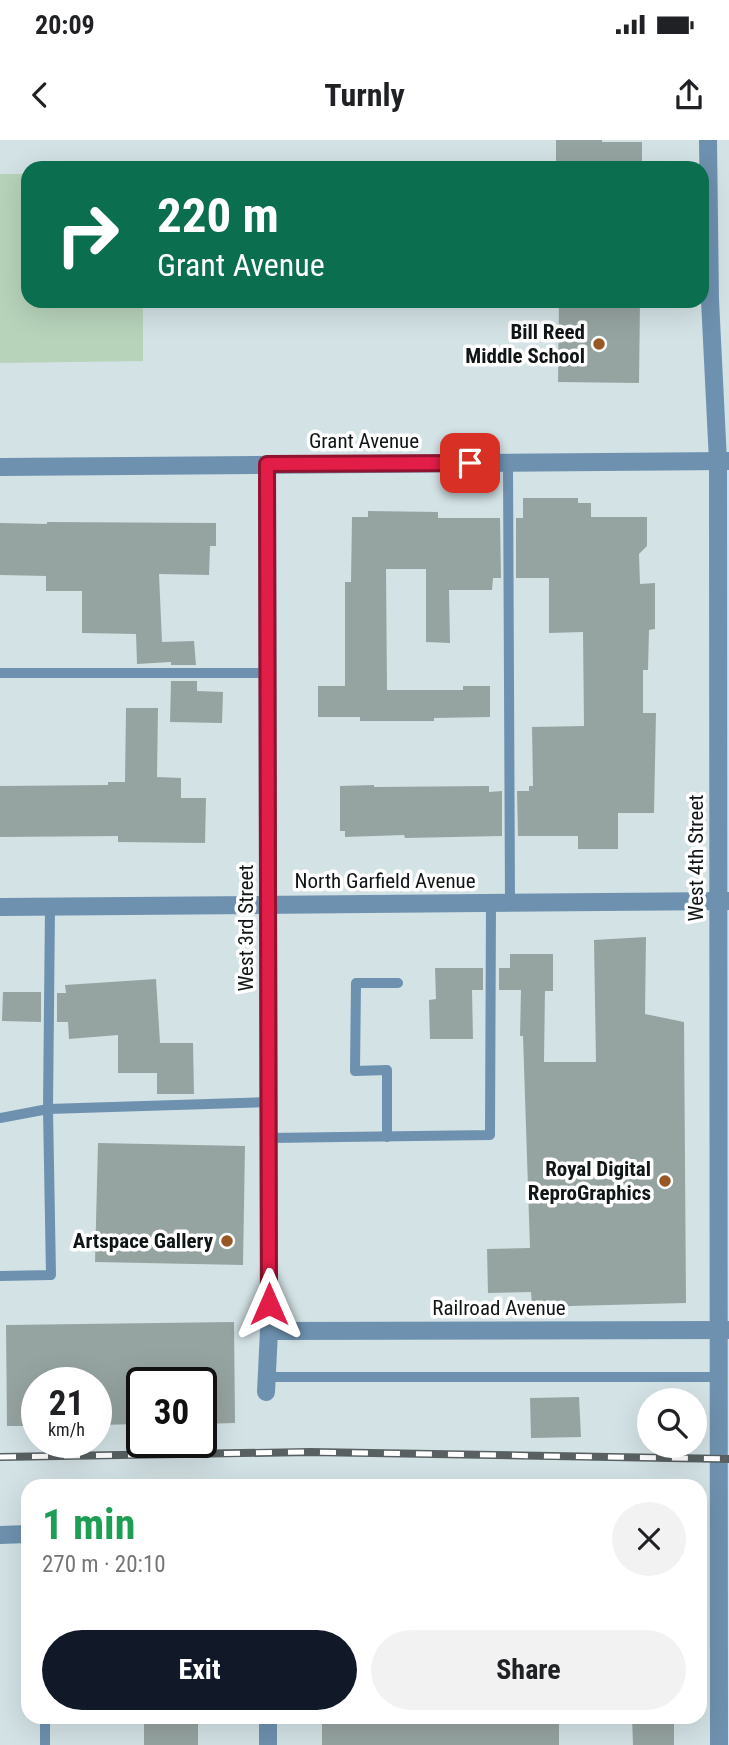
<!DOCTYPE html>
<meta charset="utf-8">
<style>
body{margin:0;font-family:"Roboto Condensed",sans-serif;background:#f2f2f2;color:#202124;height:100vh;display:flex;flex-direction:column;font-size:26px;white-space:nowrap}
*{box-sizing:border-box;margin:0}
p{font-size:23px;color:#757577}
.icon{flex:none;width:38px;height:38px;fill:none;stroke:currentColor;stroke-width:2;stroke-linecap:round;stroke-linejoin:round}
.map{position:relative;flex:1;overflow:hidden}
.panel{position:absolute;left:21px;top:1339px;width:686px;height:245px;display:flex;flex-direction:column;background:#fff;border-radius:21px;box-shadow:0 7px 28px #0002}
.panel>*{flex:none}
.hud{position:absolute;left:21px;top:21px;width:688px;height:147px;border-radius:21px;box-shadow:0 7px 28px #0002;background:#0b6e4f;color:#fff;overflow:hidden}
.buttons{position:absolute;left:637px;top:1248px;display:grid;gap:14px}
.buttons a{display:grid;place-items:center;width:70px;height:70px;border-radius:50%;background:#fff;box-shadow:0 7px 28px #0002;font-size:35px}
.speed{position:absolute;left:21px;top:1227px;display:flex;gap:14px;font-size:35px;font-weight:700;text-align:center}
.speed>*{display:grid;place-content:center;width:91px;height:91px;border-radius:50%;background:#fff;box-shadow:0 7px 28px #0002;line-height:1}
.speed small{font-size:18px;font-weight:400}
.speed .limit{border:4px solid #111;border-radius:10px;background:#fff;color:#111}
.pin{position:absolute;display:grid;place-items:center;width:60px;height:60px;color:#fff;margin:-30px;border-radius:14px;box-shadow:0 4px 10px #0006}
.me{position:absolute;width:77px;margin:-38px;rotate:0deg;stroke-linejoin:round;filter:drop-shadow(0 0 5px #0008)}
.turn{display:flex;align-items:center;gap:24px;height:147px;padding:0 21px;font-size:32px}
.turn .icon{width:91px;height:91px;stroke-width:2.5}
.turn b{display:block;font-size:49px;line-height:60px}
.round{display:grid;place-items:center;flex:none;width:74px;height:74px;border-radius:37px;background:#f2f2f2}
.head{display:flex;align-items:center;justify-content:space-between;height:119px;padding:0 21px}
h1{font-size:42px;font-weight:700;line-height:52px;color:#1e9e55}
.primary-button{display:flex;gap:14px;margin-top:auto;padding:14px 21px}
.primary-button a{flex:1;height:80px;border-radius:42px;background:#111827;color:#fff;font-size:28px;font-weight:700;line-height:80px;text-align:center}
.primary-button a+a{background:#f2f2f2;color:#202124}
.status{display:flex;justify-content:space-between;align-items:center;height:49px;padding:0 35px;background:#fff;direction:ltr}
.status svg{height:19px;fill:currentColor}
header{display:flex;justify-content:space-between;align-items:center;height:91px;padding:0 21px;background:#fff;font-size:32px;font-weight:700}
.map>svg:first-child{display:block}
</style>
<div class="status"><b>20:09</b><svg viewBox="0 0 49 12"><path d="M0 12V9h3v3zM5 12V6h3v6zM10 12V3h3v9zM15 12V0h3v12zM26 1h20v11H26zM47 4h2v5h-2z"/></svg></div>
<header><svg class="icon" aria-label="back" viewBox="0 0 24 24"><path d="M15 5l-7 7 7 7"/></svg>Turnly<svg class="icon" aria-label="share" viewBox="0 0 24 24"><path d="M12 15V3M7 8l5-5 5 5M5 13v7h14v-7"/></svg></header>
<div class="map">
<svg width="729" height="1605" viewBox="0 0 729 1605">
<rect width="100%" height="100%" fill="#d3e2e5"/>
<path fill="#b7d3ba" d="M 0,34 L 28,34 L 28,161 L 143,161 L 143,221 L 0,223 Z"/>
<g fill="#96a4a1">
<path d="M 556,0 L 602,0 L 602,2 L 642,2 L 642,28 L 556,28 Z"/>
<path d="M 559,161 L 640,161 L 639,243 L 558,242 Z"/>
<path d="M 523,358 L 578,358 L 578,363 L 591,363 L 591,377 L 647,377 L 647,406 L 639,414 L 640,444 L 655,443 L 655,489 L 649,490 L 648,530 L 643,530 L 643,573 L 656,573 L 654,673 L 618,673 L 618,709 L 578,709 L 578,696 L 518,696 L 517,651 L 529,651 L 529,646 L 533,646 L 532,587 L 584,586 L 583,492 L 549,493 L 549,438 L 516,438 L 516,378 L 523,378 Z"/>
<path d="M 368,371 L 438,372 L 438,378 L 500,378 L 501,438 L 493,438 L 492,450 L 449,450 L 450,503 L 426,502 L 426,429 L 386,429 L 387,550 L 463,550 L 463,546 L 490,546 L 490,577 L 434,578 L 434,581 L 360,581 L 360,577 L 318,577 L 318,546 L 345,546 L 345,442 L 351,442 L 352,377 L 368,377 Z"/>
<path d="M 47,382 L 216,383 L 216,406 L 210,406 L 209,435 L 159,434 L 162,502 L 194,501 L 196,525 L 171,525 L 171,522 L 137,524 L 136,494 L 82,493 L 82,451 L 46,451 L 46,436 L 0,435 L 0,383 L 47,384 Z"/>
<path d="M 171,541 L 197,541 L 197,551 L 223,552 L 222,583 L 170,582 Z"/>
<path d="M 126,568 L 158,568 L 157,637 L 181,638 L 181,658 L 206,658 L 205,703 L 118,702 L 118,696 L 0,697 L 0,646 L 108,645 L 108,642 L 125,642 Z"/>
<path d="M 374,645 L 374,647 L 489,646 L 489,652 L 502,651 L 502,696 L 405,698 L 404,695 L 345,697 L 345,691 L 340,691 L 340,646 Z"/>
<path d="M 646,797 L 645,874 L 684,882 L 686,1163 L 532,1167 L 531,1152 L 488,1153 L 487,1109 L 530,1108 L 523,896 L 520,896 L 521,850 L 499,850 L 499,828 L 510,828 L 510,814 L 553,814 L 553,851 L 545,851 L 544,922 L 596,922 L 594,800 Z"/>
<path d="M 435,828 L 483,828 L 483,850 L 472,850 L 473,899 L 430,899 L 429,860 L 436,859 Z"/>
<path d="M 156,839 L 160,903 L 193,903 L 194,954 L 157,954 L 157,933 L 118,933 L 118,895 L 69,899 L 68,882 L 57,882 L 57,853 L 66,853 L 65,845 Z"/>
<path d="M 3,852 L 41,852 L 41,882 L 2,881 Z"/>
<path d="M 98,1003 L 245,1006 L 243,1125 L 95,1122 Z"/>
<path d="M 234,1182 L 235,1283 L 201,1284 L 201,1242 L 142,1242 L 142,1284 L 96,1285 L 96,1242 L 37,1242 L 37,1286 L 7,1286 L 6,1185 Z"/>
<path d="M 579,1257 L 581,1297 L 531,1298 L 530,1258 Z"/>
<rect x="144" y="1577" width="54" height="28"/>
<rect x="322" y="1577" width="237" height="28"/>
<path d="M 632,1577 L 674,1577 L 674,1605 L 633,1605 Z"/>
</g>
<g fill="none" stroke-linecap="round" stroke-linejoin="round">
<g stroke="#6e91af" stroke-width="10">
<path d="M 508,323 L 510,762"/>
<path d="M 0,533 L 267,533"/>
<path d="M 0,978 L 48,969 L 50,766"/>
<path d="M 387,997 L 387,930 L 355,931 L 356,843 L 398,843"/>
<path d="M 269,998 L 490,995 L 491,762"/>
<path d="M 0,1136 L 51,1135 L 48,969 L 268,962"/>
<path d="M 267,1237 L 718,1237"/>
<path d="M 45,1605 L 45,1577"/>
</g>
<g stroke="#6e91af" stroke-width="18">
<path d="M 708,0 L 710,160 L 718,321 L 719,1605"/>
<path d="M 0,327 L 728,321"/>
<path d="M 0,767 L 728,761"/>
<path d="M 269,1191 L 729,1190"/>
<path d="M 266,1252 L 269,1191 L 267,324"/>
<path d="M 0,1395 L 28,1394"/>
<path d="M 268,1605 L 268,1577"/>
</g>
<g stroke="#586062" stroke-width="8">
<path id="rail" d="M 0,1317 L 310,1312 L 729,1319"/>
</g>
<use href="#rail" stroke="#fff" stroke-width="5" stroke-dasharray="16" stroke-linecap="butt"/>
</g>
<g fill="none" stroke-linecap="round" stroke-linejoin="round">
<g stroke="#92132f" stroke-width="18">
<path id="route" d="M 269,1164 L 267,324 L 470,323"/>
</g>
<use href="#route" stroke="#e11d48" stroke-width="12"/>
</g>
<g fill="#995726" stroke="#fff" stroke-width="2.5">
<circle cx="599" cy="204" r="7"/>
<circle cx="665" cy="1041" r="7"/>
<circle cx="227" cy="1101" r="7"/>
</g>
<g text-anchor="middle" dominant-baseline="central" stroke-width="7" stroke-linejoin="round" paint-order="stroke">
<g font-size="21" font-weight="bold" fill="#101516" stroke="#fff" text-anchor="end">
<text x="585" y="192">Bill Reed<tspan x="585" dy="24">Middle School</tspan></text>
<text x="651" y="1029">Royal Digital<tspan x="651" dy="24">ReproGraphics</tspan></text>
<text x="213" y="1101">Artspace Gallery</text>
</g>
<g font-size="21" fill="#101516" stroke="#fff">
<text x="364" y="301">Grant Avenue</text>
<text transform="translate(696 718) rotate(-90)">West 4th Street</text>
<text x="385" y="741">North Garfield Avenue</text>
<text transform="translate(246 788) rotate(-90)">West 3rd Street</text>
<text x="499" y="1168">Railroad Avenue</text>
</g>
</g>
</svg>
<div class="buttons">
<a><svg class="icon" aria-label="search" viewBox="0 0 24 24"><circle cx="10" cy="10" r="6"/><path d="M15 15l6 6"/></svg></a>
</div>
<div class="speed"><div>21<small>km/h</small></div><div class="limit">30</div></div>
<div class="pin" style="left:470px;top:323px;background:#d93025"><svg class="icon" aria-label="arrive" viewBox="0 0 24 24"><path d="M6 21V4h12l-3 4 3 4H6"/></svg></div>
<svg class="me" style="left:269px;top:1164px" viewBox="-20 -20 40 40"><path d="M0-17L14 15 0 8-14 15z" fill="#e11d48" stroke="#fff" stroke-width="4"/></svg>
<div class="hud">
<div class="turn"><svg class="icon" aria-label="right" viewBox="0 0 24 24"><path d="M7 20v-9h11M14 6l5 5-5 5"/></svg><div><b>220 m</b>Grant Avenue</div></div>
</div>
<section class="panel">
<div class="head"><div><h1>1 min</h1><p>270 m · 20:10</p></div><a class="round"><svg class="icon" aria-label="close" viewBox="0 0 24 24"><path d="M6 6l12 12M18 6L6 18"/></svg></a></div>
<div class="primary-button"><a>Exit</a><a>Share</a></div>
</section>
</div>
